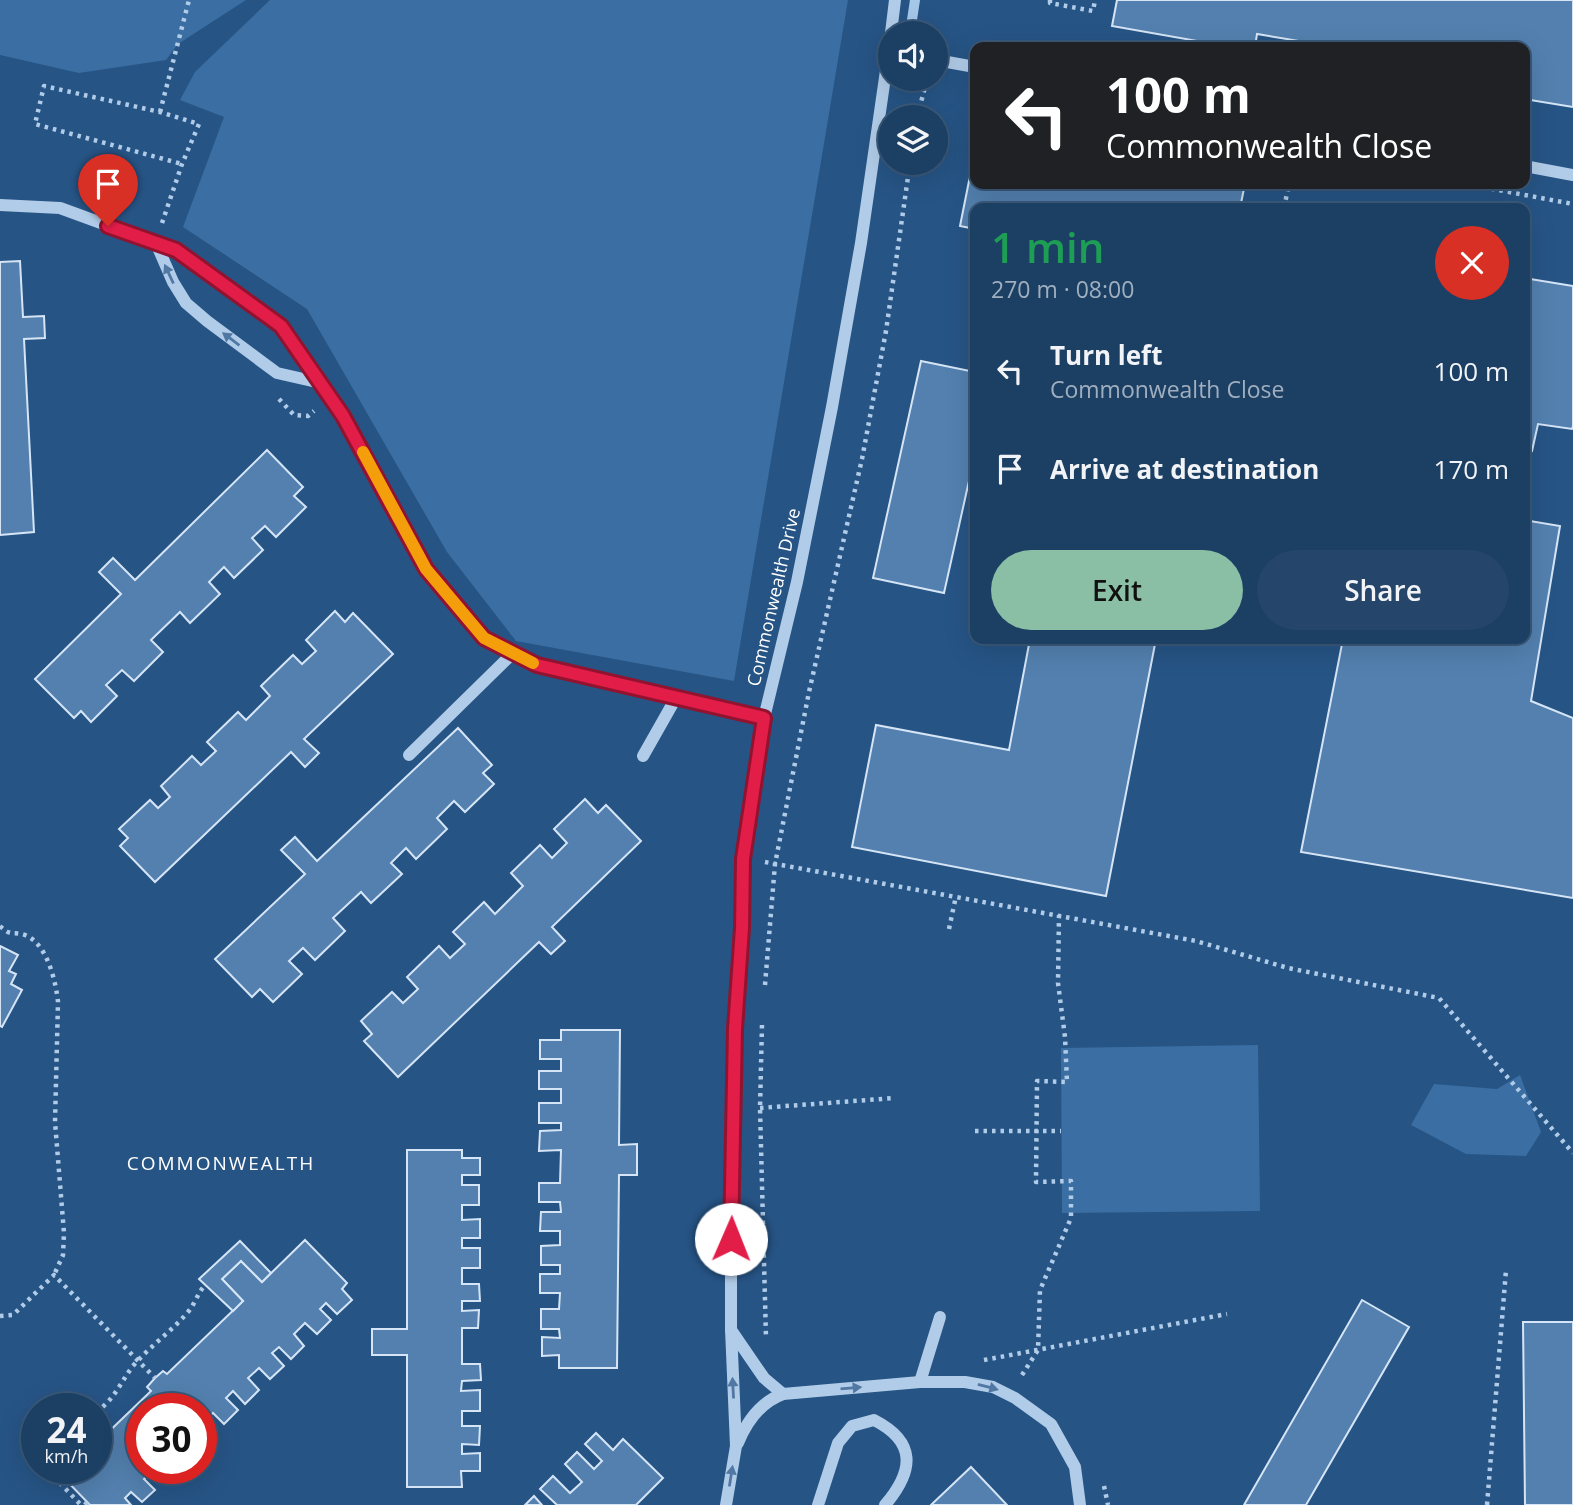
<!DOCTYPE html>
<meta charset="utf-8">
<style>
body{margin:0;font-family:"Open Sans",sans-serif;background:#25466a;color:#f1f3f6;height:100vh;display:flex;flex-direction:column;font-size:26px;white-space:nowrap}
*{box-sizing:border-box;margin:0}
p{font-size:23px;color:#a0afbf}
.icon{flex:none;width:38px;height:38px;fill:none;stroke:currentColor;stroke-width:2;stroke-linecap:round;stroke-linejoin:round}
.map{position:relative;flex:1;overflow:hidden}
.panel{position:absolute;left:970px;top:203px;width:560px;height:441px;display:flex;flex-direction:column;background:#1c3f64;border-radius:14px;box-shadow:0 7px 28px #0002,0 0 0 2px #3a5878}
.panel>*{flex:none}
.top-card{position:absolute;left:970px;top:42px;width:560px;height:147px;border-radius:14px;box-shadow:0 7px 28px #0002,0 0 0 2px #3a5878;background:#202124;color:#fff;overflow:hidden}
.buttons{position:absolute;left:878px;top:21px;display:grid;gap:14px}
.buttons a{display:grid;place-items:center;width:70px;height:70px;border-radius:50%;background:#1c3f64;box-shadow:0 7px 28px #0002,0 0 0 2px #3a5878;font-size:35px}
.speed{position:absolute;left:21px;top:1393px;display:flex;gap:14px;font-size:35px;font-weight:700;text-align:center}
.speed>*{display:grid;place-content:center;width:91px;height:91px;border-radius:50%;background:#1c3f64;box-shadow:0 7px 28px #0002,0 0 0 2px #3a5878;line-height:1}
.speed small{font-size:18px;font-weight:400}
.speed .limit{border:10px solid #d22;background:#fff;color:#111}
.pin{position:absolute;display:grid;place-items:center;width:60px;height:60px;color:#fff;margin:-72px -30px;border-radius:50% 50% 50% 0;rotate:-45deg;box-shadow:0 0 7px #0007}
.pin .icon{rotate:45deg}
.me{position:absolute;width:77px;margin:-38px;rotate:1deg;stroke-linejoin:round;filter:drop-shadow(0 0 5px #0008)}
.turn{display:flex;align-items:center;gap:24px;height:147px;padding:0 21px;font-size:32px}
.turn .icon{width:91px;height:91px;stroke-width:2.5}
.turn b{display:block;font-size:49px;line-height:60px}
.round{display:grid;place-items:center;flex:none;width:74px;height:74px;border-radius:37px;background:#25466a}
.headline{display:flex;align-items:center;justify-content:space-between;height:119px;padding:0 21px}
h1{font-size:42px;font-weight:600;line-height:52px;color:#1e9e55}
.cta{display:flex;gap:14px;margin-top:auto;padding:14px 21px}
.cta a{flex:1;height:80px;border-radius:42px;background:#8abfa5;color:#111;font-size:28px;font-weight:600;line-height:80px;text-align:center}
.cta a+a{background:#25466a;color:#f1f3f6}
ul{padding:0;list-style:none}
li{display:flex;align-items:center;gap:21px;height:98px;padding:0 21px}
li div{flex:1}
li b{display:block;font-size:26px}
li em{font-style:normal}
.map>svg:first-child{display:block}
</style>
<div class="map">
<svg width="1573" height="1505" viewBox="0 0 1573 1505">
<rect width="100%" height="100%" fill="#265485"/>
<g fill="#3b6ea2">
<path d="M 0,0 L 246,0 L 178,44 L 166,60 L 79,73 L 0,55 Z"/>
<path d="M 270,0 L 848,0 L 734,681 L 516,641 L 447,552 L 307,309 L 183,227 L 224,117 L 180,100 L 195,72 Z"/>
<path d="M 1258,1045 L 1260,1211 L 1062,1213 L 1061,1048 Z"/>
<path d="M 1520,1075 L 1541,1132 L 1526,1156 L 1466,1154 L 1411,1125 L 1434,1084 L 1497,1089 Z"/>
</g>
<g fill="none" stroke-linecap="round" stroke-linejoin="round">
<path stroke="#a5c7e8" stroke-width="10" d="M 910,33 L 915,0"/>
</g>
<g fill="#5380af" stroke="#d5e5f6" stroke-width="2">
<path d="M 1117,0 L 1573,0 L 1573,107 L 1524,99 L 1524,47 L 1335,47 L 1257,34 L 1255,47 L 1231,47 L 1112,26 Z"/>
<path d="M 975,151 L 975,184 L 1245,184 L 1240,208 L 975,208 L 975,229 L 960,226 Z"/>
<path d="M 20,261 L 23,317 L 44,316 L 45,338 L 24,339 L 34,532 L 0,535 L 0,262 Z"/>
<path d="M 1524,278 L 1573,286 L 1573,426 L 1572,429 L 1538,424 L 1532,451 L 1524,449 Z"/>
<path d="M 921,361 L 975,372 L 975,454 L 944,593 L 873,578 Z"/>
<path d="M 267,450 L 303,487 L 294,496 L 306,507 L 276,537 L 265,526 L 252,538 L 263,550 L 234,578 L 224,567 L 209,582 L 220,594 L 190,623 L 180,612 L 151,640 L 163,652 L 134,681 L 122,670 L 106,685 L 117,696 L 91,722 L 81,711 L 74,718 L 35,679 L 121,594 L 99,572 L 113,558 L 135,580 Z"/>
<path d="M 1524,520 L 1560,526 L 1531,701 L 1573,718 L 1573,898 L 1301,852 L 1343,639 L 1524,639 Z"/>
<path d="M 335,611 L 345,622 L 353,613 L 393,654 L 304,739 L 319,753 L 305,767 L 291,752 L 155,882 L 120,846 L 128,838 L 119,829 L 150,800 L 158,808 L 170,797 L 161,786 L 192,756 L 201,765 L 216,751 L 207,742 L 238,712 L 246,720 L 270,696 L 261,686 L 293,655 L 302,664 L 316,651 L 306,640 Z"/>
<path d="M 1030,639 L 1156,639 L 1106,896 L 852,847 L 876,725 L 1009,750 Z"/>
<path d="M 458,728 L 492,765 L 483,773 L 494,784 L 465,812 L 454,801 L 437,818 L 447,829 L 416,859 L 406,848 L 391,863 L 402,874 L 371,903 L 361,892 L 333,918 L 345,931 L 315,960 L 303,948 L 289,961 L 302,974 L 273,1002 L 260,989 L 252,997 L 215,959 L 305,874 L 281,850 L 295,837 L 317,861 Z"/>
<path d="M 585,799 L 598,813 L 606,805 L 641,841 L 552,927 L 565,941 L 551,954 L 539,942 L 398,1077 L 364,1041 L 372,1034 L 361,1021 L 392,992 L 403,1003 L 418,989 L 407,977 L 439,946 L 450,958 L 465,944 L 453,932 L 484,902 L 495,914 L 523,886 L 511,873 L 540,845 L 552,858 L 567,843 L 554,829 Z"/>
<path d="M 0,946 L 18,955 L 9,971 L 16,974 L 11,984 L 22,990 L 2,1027 L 0,1026 Z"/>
<path d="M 561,1030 L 620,1030 L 619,1145 L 637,1144 L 637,1175 L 619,1175 L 617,1368 L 559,1368 L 559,1355 L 542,1356 L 542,1337 L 560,1338 L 559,1329 L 541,1329 L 541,1309 L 559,1309 L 560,1293 L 540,1293 L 540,1274 L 560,1274 L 560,1265 L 541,1265 L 541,1246 L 560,1245 L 560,1231 L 540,1231 L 541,1212 L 561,1212 L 560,1202 L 539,1202 L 539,1183 L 560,1183 L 561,1150 L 539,1151 L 540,1131 L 561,1130 L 561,1123 L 539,1123 L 539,1103 L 561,1103 L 561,1089 L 539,1089 L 539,1071 L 561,1071 L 561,1059 L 540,1059 L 540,1040 L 561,1040 Z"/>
<path d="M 407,1150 L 462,1150 L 462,1158 L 480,1158 L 480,1175 L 462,1175 L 462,1185 L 479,1185 L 479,1205 L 462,1205 L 462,1220 L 480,1219 L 480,1238 L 462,1238 L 462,1248 L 480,1248 L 480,1268 L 462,1268 L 462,1284 L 479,1284 L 480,1301 L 462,1301 L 462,1311 L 479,1310 L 478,1328 L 462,1328 L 462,1364 L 480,1364 L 481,1380 L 462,1381 L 461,1391 L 480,1390 L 480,1411 L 462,1411 L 462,1426 L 480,1426 L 479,1445 L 462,1444 L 462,1454 L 480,1453 L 480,1471 L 461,1471 L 462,1487 L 407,1487 L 407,1355 L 372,1355 L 372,1329 L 407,1329 Z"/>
<path d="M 305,1240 L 347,1283 L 342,1289 L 352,1300 L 337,1314 L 326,1303 L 320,1309 L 331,1320 L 317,1334 L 305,1323 L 294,1334 L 304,1346 L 291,1359 L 279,1347 L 272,1353 L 284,1366 L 270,1379 L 259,1368 L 248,1378 L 259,1390 L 245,1404 L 233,1391 L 226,1398 L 238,1410 L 224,1424 L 213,1413 L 201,1425 L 201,1409 L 142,1409 L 142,1468 L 155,1468 L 144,1479 L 155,1490 L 142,1502 L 131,1492 L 125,1498 L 131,1505 L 90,1505 L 62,1476 L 71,1468 L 96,1468 L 96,1444 L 151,1391 L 147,1387 L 155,1378 L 163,1371 L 167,1374 L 243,1301 L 222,1279 L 241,1261 L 262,1282 Z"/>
<path d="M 240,1241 L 271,1273 L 262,1282 L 241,1261 L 222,1279 L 243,1301 L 233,1311 L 199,1279 Z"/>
<path d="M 1362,1300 L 1409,1327 L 1306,1505 L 1244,1505 Z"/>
<path d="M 1523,1322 L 1573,1322 L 1573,1505 L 1525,1505 Z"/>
<path d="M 596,1433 L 613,1450 L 623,1439 L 663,1478 L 636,1505 L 557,1505 L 540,1489 L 553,1476 L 570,1493 L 582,1482 L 565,1464 L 577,1452 L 594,1469 L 602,1461 L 585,1444 Z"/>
<path d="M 971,1467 L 1007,1505 L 931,1505 Z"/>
<path d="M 156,1468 L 177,1468 L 166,1479 Z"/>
<path d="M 534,1496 L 542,1505 L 525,1505 Z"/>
</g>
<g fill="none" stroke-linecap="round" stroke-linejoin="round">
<g stroke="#b1cce8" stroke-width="4.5" stroke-dasharray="3.5 5" stroke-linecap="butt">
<path d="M 1050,0 L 1050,3 L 1093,11 L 1095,0"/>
<path d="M 160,112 L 189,0"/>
<path d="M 917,117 L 927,80"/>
<path d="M 1466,184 L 1573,204"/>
<path d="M 1284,208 L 1289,184"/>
<path d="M 162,223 L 182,164 L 199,124 L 160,112 L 44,86 L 35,124 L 182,164"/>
<path d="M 279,399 L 294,415 L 308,416 L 314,411"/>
<path d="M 765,862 L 1196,941 L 1288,968 L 1439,998 L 1573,1153"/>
<path d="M 0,926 C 11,937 13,931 25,935 C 47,943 56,982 58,1002 L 55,1122 L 64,1233 L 63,1255 L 54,1275"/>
<path d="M 949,929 L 956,896"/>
<path d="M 765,985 L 775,864 L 809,692 L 862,459 L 886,331 L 910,163"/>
<path d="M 762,1025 L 760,1108 L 766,1338"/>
<path d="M 760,1108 L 895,1098"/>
<path d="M 975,1131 L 1061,1131"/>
<path d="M 0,1316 L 13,1315 L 54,1275 L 155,1378"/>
<path d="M 984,1360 L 1227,1314"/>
<path d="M 1022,1375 L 1038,1350 L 1040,1290 L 1071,1218 L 1071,1181 L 1036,1182 L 1037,1081 L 1067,1082 L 1065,1037 L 1058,983 L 1059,915"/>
<path d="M 96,1412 C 115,1399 120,1383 133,1366 C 150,1346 171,1332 188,1312 C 195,1304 197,1294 205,1285"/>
<path d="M 51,1468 L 60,1483 L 81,1505"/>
<path d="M 1104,1486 L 1108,1505"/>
<path d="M 85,1505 L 87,1502"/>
<path d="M 1487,1505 L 1506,1270"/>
</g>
<g stroke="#b1cce8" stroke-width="12">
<path d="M 891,33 L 895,0"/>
<path d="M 936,60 L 975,67"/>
<path d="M 1524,166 L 1573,175"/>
<path d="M 0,205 L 60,208 L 175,250 L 281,326 L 343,416 L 426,569 L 484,638 L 537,665 L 764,718"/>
<path d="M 156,243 L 173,282 L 186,303 L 207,321 L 277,373 L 321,383"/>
<path d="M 409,755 L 512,654"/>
<path d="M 643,756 L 677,696"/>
<path d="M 731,1330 L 764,1378 L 783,1394"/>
<path d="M 920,1382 L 940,1317"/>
<path d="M 738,1443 C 747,1421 761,1402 783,1394 L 920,1382 L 965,1382 L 993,1387 L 1015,1398 L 1051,1424 L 1075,1467 L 1080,1505"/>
<path d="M 726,1505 L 736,1446 L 731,1329 L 731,1239 L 735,1029 L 742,928 L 743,859 L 764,718 L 797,582 L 832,407 L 861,243 L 891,36"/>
<path d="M 818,1505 L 838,1443 L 852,1426 L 874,1420 C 917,1442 914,1471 885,1505"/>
</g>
</g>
<defs><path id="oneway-solid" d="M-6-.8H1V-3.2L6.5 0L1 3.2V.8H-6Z" transform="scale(1.75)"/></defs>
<g fill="#5078a3">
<use href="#oneway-solid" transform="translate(169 274) rotate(-115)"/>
<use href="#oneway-solid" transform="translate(231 339) rotate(-143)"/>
<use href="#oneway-solid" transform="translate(988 1387) rotate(15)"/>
<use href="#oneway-solid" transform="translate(733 1388) rotate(-93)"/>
<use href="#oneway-solid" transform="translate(851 1388) rotate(-5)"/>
<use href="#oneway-solid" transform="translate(731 1476) rotate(-81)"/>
</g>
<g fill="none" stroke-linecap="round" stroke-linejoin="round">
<g stroke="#92132f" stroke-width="18">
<path id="route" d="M 108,226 L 176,250 L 281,326 L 343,416 L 426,569 L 484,638 L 537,665 L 764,718 L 743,859 L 742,928 L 735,1029 L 731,1239"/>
</g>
<use href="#route" stroke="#e11d48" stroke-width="12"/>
<path stroke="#f59e0b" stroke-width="12" d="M 363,452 L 426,569 L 484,638 L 533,663"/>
</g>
<g text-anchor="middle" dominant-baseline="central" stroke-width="7" stroke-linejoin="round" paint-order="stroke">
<g font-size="18" fill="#fff" stroke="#265485">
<text transform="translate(773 597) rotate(-77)">Commonwealth Drive</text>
</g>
<g font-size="19" letter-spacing="2" fill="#fff" stroke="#265485">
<text x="221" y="1163">COMMONWEALTH</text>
</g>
</g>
</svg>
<div class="buttons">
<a><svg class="icon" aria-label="sound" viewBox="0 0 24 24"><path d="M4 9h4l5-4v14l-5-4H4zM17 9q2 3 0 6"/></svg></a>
<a><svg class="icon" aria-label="layers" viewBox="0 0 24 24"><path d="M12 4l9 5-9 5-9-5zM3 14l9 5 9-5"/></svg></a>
</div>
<div class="speed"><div>24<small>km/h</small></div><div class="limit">30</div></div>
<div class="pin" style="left:108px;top:226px;background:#d93025"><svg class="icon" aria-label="arrive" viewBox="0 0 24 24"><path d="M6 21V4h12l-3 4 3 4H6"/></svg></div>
<svg class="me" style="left:731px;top:1239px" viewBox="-20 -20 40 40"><circle r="19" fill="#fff"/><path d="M0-13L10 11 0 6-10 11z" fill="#e11d48"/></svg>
<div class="top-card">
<div class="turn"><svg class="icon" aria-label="left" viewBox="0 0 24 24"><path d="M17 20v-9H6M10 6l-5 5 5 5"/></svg><div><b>100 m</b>Commonwealth Close</div></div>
</div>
<section class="panel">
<div class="headline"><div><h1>1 min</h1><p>270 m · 08:00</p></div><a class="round" style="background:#d93025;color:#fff"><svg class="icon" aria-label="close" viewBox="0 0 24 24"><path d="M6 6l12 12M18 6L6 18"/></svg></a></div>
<ul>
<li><svg class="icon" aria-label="left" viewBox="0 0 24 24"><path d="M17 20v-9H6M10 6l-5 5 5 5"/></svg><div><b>Turn left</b><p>Commonwealth Close</p></div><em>100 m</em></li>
<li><svg class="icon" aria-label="arrive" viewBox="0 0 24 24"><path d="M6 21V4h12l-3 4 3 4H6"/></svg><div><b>Arrive at destination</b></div><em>170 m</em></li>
</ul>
<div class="cta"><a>Exit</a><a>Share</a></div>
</section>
</div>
